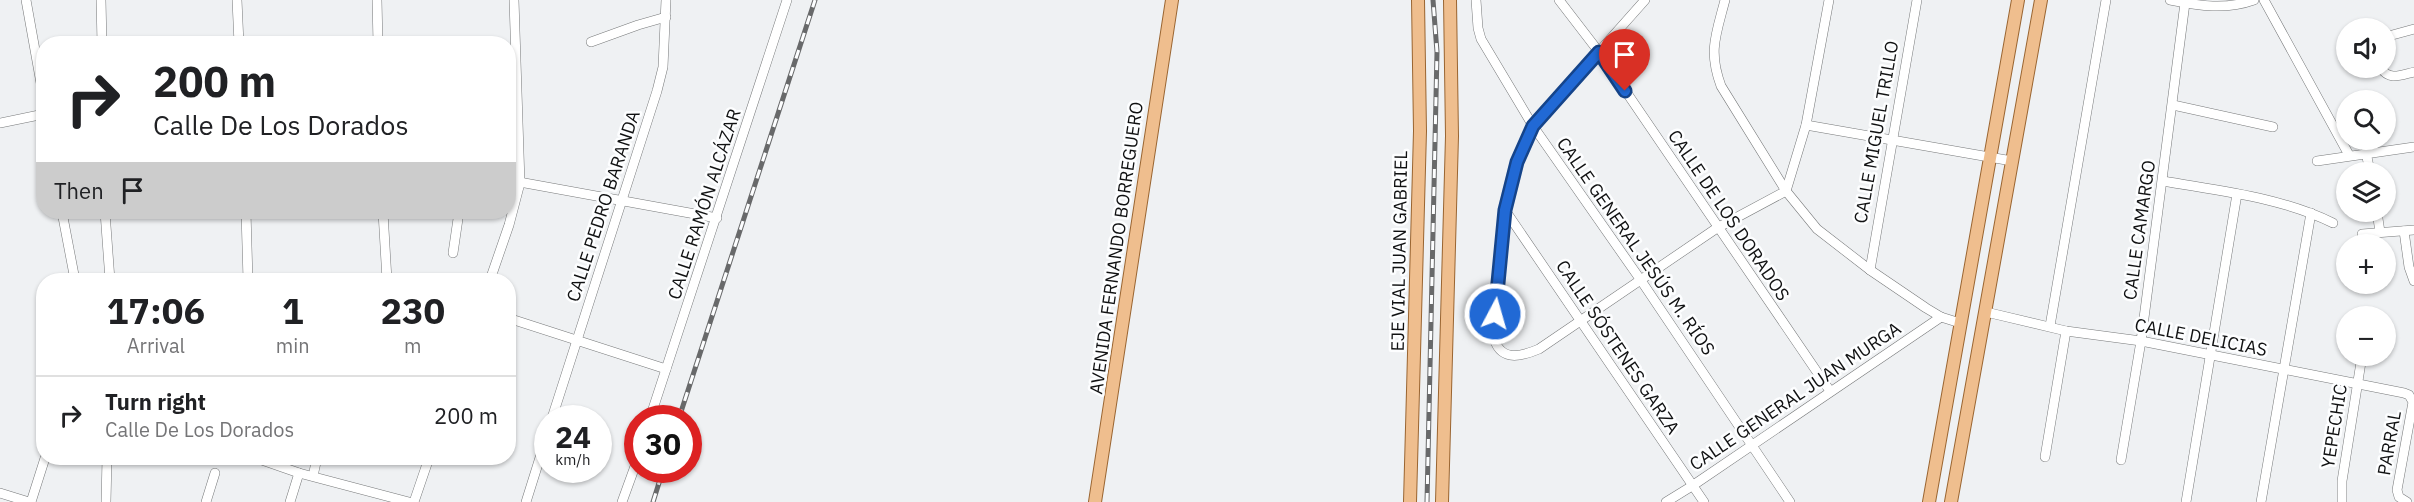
<!DOCTYPE html>
<meta charset="utf-8">
<style>
body{margin:0;font-family:"IBM Plex Sans",sans-serif;background:#f6f6f6;color:#202124;height:100vh;display:flex;flex-direction:column;font-size:22px;white-space:nowrap}
*{box-sizing:border-box;margin:0}
p{font-size:20px;color:#757577}
.icon{flex:none;width:33px;height:33px;fill:none;stroke:currentColor;stroke-width:2;stroke-linecap:round;stroke-linejoin:round}
.map{position:relative;flex:1;overflow:hidden}
.drawer{position:absolute;left:36px;top:273px;width:480px;height:192px;display:flex;flex-direction:column;background:#fff;border-radius:24px;box-shadow:0 2px 4px #0004}
.drawer>*{flex:none}
.banner{position:absolute;left:36px;top:36px;width:480px;height:183px;border-radius:24px;box-shadow:0 2px 4px #0004;background:#fff;color:#202124;overflow:hidden}
.controls{position:absolute;left:2336px;top:18px;display:grid;gap:12px}
.controls a{display:grid;place-items:center;width:60px;height:60px;border-radius:50%;background:#fff;box-shadow:0 2px 4px #0004;font-size:30px}
.speed{position:absolute;left:534px;top:405px;display:flex;gap:12px;font-size:30px;font-weight:700;text-align:center}
.speed>*{display:grid;place-content:center;width:78px;height:78px;border-radius:50%;background:#fff;box-shadow:0 2px 4px #0004;line-height:1}
.speed small{font-size:15px;font-weight:400}
.speed .limit{border:9px solid #d22;background:#fff;color:#111}
.pin{position:absolute;display:grid;place-items:center;width:51px;height:51px;color:#fff;margin:-62px -26px;border-radius:50% 50% 50% 0;rotate:-45deg;box-shadow:0 0 6px #0007}
.pin .icon{rotate:45deg}
.me{position:absolute;width:66px;margin:-33px;rotate:6deg;stroke-linejoin:round;filter:drop-shadow(0 0 4px #0008)}
.turn{display:flex;align-items:center;gap:21px;height:126px;padding:0 18px;font-size:27px}
.turn .icon{width:78px;height:78px;stroke-width:2.5}
.turn b{display:block;font-size:42px;line-height:51px}
.then{display:flex;align-items:center;height:57px;padding:0 18px;background:#0003;gap:12px;font-size:22px}
.eta{display:flex;justify-content:space-evenly;align-items:center;height:102px;text-align:center}
.eta b{font-size:36px;font-weight:800;line-height:42px}
ul{padding:0;list-style:none}
li{display:flex;align-items:center;gap:18px;height:78px;padding:0 18px;border-top:2px solid #e0e0e0}
li div{flex:1}
li b{display:block;font-size:22px}
li em{font-style:normal}
.map>svg:first-child{display:block}
</style>
<div class="map">
<svg width="2414" height="502" viewBox="0 0 2414 502">
<rect width="100%" height="100%" fill="#eff1f3"/>
<g fill="none" stroke-linecap="round" stroke-linejoin="round">
<g stroke="#77797a" stroke-width="10">
<g id="minor">
<path d="M 26,0 L 44,100"/>
<path d="M 101,0 L 102,44"/>
<path d="M 237,0 L 239,44"/>
<path d="M 377,0 L 378,44"/>
<path d="M 1476,0 L 1478,28 L 1481,39 L 1533,126 L 1640,279 L 1790,502"/>
<path d="M 1559,0 L 1599,52 L 1830,391"/>
<path d="M 1645,0 L 1533,126 L 1517,162 L 1505,210 L 1493,335 C 1499,361 1518,358 1539,349 L 1717,228 L 1786,191 L 1806,125 L 1829,0"/>
<path d="M 1725,0 C 1716,35 1708,51 1721,86 L 1786,191 L 1817,229 L 1870,270 L 1926,308 L 1941,317 L 1960,323"/>
<path d="M 2170,0 C 2200,6 2226,10 2254,0"/>
<path d="M 2264,0 L 2349,155"/>
<path d="M 2385,37 L 2414,29"/>
<path d="M 591,42 L 638,25 L 666,17"/>
<path d="M 2381,68 C 2389,81 2401,75 2414,72"/>
<path d="M 2173,105 L 2273,127"/>
<path d="M 0,123 L 44,114"/>
<path d="M 1806,125 L 2012,161"/>
<path d="M 2366,152 L 2370,172"/>
<path d="M 2317,161 L 2414,147"/>
<path d="M 508,180 L 717,218"/>
<path d="M 2163,181 C 2220,191 2280,197 2333,223"/>
<path d="M 1505,210 L 1704,502"/>
<path d="M 62,212 L 75,280"/>
<path d="M 105,212 L 110,280"/>
<path d="M 246,212 L 248,280"/>
<path d="M 383,212 L 387,280"/>
<path d="M 2377,212 L 2380,232"/>
<path d="M 2404,231 L 2409,267 L 2414,281"/>
<path d="M 2362,234 L 2414,230"/>
<path d="M 453,253 L 459,212"/>
<path d="M 1870,270 L 1917,0"/>
<path d="M 490,280 L 509,225 L 520,183 L 514,0"/>
<path d="M 1986,312 L 2066,331 L 2141,341 L 2404,393 L 2409,395 L 2413,402 L 2397,490 L 2399,497 L 2407,502"/>
<path d="M 2368,316 L 2369,314"/>
<path d="M 508,318 L 666,369"/>
<path d="M 2050,326 L 2106,0"/>
<path d="M 552,418 L 657,91 L 663,67 L 666,0"/>
<path d="M 650,418 L 787,0"/>
<path d="M 2045,457 L 2066,331"/>
<path d="M 256,458 L 299,473 L 409,502"/>
<path d="M 2121,460 L 2141,341 L 2185,3"/>
<path d="M 313,476 L 317,458"/>
<path d="M 0,493 L 29,502"/>
<path d="M 31,502 L 45,458"/>
<path d="M 106,502 L 107,458"/>
<path d="M 206,502 L 215,473"/>
<path d="M 290,502 L 299,473"/>
<path d="M 414,502 L 429,458"/>
<path d="M 526,502 L 548,432"/>
<path d="M 622,502 L 638,458"/>
<path d="M 1666,502 L 1692,486 L 1941,317"/>
<path d="M 2186,502 L 2237,194"/>
<path d="M 2261,502 L 2311,213"/>
<path d="M 2342,502 L 2342,481 L 2362,356"/>
</g>
</g>
<g stroke="#9a6531" stroke-width="14">
<g id="major">
<path d="M 1095,502 L 1172,0"/>
<path d="M 1410,502 L 1420,131 L 1418,0"/>
<path d="M 1442,502 L 1452,136 L 1450,0"/>
<path d="M 1929,502 L 2018,0"/>
<path d="M 1951,502 L 2041,0"/>
</g>
</g>
<use href="#minor" stroke="#fff" stroke-width="9"/>
<use href="#major" stroke="#efbe8e" stroke-width="12"/>
<g stroke="#68696a" stroke-width="5">
<g id="rail">
<path d="M 679,418 L 815,0"/>
<path d="M 653,502 L 663,470"/>
<path d="M 1427,502 L 1437,52 L 1433,0"/>
</g>
</g>
<use href="#rail" stroke="#fdfeff" stroke-width="3" stroke-dasharray="9" stroke-linecap="butt"/>
</g>
<g fill="none" stroke-linecap="round" stroke-linejoin="round">
<g stroke="#15448a" stroke-width="15">
<path id="route" d="M 1495,314 L 1505,210 L 1517,162 L 1533,126 L 1599,52 L 1625,91"/>
</g>
<use href="#route" stroke="#2169d5" stroke-width="10"/>
</g>
<g text-anchor="middle" dominant-baseline="central" stroke-width="5" stroke-linejoin="round" paint-order="stroke">
<g font-size="18" fill="#101112" stroke="#fdfeff">
<text transform="translate(1876 132) rotate(-80)">CALLE MIGUEL TRILLO</text>
<text transform="translate(704 204) rotate(-72)">CALLE RAMÓN ALCÁZAR</text>
<text transform="translate(603 206) rotate(-72)">CALLE PEDRO BARANDA</text>
<text transform="translate(1729 215) rotate(56)">CALLE DE LOS DORADOS</text>
<text transform="translate(2139 230) rotate(-82)">CALLE CAMARGO</text>
<text transform="translate(1636 246) rotate(55)">CALLE GENERAL JESÚS M. RÍOS</text>
<text transform="translate(1116 248) rotate(-82)">AVENIDA FERNANDO BORREGUERO</text>
<text transform="translate(1399 251) rotate(-89)">EJE VIAL JUAN GABRIEL</text>
<text transform="translate(2201 337) rotate(11)">CALLE DELICIAS</text>
<text transform="translate(1618 347) rotate(56)">CALLE SÓSTENES GARZA</text>
<text transform="translate(1795 396) rotate(-34)">CALLE GENERAL JUAN MURGA</text>
<text transform="translate(2334 426) rotate(-81)">YEPECHIC</text>
<text transform="translate(2389 443) rotate(-80)">PARRAL</text>
</g>
</g>
</svg>
<div class="controls">
<a><svg class="icon" aria-label="sound" viewBox="0 0 24 24"><path d="M4 9h4l5-4v14l-5-4H4zM17 9q2 3 0 6"/></svg></a>
<a><svg class="icon" aria-label="search" viewBox="0 0 24 24"><circle cx="10" cy="10" r="6"/><path d="M15 15l6 6"/></svg></a>
<a><svg class="icon" aria-label="layers" viewBox="0 0 24 24"><path d="M12 4l9 5-9 5-9-5zM3 14l9 5 9-5"/></svg></a>
<a>+</a>
<a>−</a>
</div>
<div class="speed"><div>24<small>km/h</small></div><div class="limit">30</div></div>
<div class="pin" style="left:1625px;top:91px;background:#d93025"><svg class="icon" aria-label="arrive" viewBox="0 0 24 24"><path d="M6 21V4h12l-3 4 3 4H6"/></svg></div>
<svg class="me" style="left:1495px;top:314px" viewBox="-20 -20 40 40"><circle r="17" fill="#2169d5" stroke="#fff" stroke-width="3"/><path d="M0-11L8 9 0 5-8 9z" fill="#fff"/></svg>
<div class="banner">
<div class="turn"><svg class="icon" aria-label="right" viewBox="0 0 24 24"><path d="M7 20v-9h11M14 6l5 5-5 5"/></svg><div><b>200 m</b>Calle De Los Dorados</div></div>
<div class="then">Then<svg class="icon" aria-label="arrive" viewBox="0 0 24 24"><path d="M6 21V4h12l-3 4 3 4H6"/></svg></div>
</div>
<section class="drawer">
<div class="eta">
<div><b>17:06</b><p>Arrival</p></div>
<div><b>1</b><p>min</p></div>
<div><b>230</b><p>m</p></div>
</div>
<ul>
<li><svg class="icon" aria-label="right" viewBox="0 0 24 24"><path d="M7 20v-9h11M14 6l5 5-5 5"/></svg><div><b>Turn right</b><p>Calle De Los Dorados</p></div><em>200 m</em></li>
</ul>
</section>
</div>
